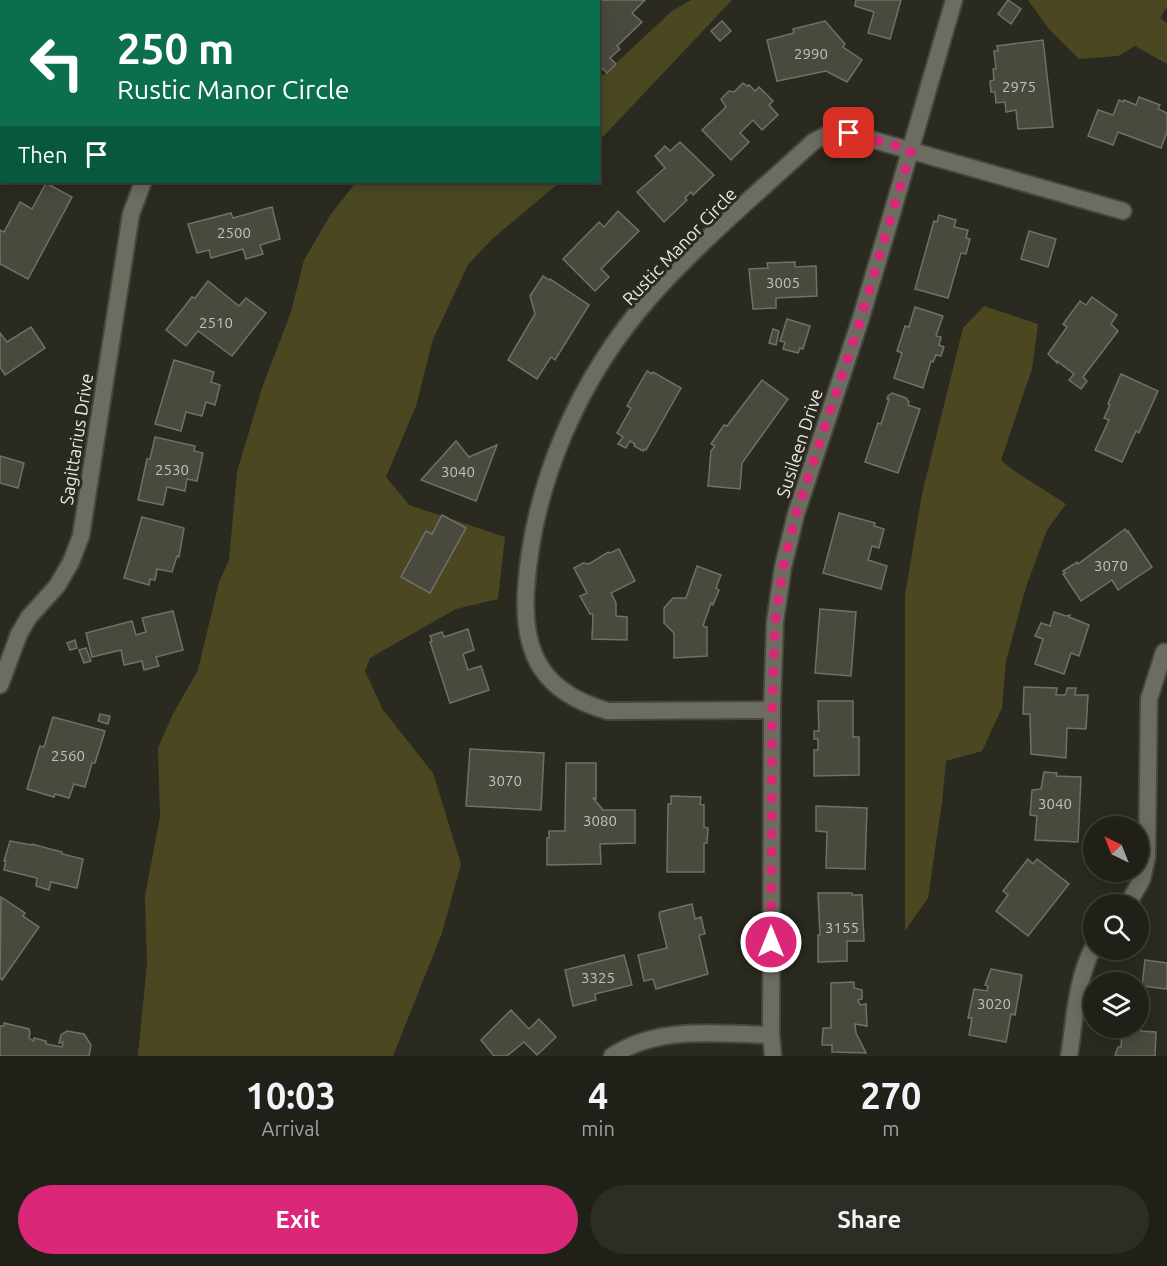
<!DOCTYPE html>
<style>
body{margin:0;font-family:Ubuntu,sans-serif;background:#2d2d25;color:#f1f3f6;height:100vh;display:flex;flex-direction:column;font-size:22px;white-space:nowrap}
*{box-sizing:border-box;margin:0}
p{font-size:20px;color:#a2a3a2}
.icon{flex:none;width:33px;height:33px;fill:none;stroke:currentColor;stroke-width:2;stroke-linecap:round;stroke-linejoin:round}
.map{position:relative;height:1056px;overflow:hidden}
.details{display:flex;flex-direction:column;background:#202018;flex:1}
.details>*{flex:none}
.top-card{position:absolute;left:0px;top:0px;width:600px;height:183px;box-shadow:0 3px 15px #0003,0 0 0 2px #3d3e37;background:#0b6e4f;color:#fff;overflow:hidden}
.needle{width:39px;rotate:317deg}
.controls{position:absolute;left:1083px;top:816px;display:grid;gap:12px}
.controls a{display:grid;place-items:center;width:66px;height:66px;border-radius:50%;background:#202018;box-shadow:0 3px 15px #0003,0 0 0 2px #3d3e37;font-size:30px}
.pin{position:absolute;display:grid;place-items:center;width:51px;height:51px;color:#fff;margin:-26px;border-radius:12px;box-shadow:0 3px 9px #0006}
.me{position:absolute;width:66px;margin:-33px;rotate:0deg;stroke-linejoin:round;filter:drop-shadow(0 0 4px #0008)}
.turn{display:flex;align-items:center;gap:21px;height:126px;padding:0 18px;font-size:27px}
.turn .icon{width:78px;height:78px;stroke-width:2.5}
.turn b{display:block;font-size:42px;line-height:51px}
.then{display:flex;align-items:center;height:57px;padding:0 18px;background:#0003;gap:12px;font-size:22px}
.eta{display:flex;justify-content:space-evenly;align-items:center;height:102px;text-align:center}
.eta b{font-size:36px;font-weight:700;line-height:42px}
.button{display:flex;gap:12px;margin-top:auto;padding:12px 18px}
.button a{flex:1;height:69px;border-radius:36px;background:#db2777;color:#fff;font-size:24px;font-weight:700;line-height:69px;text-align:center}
.button a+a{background:#2d2d25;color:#f1f3f6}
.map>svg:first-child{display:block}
</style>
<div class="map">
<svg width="1167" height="1056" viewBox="0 0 1167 1056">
<rect width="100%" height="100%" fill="#2a2a20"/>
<g fill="#4b4821">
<path d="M 691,0 L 732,0 L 599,141 L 599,79 L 672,11 Z"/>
<path d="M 1028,0 L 1167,0 L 1167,7 L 1160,18 L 1167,23 L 1167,64 L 1135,46 L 1118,56 L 1079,59 L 1049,29 Z"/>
<path d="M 356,182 L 560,182 L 491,240 L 468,265 L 433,339 L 416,406 L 386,477 L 409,505 L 505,537 L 498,599 L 456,609 L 370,658 L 365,671 L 383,710 L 433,773 L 461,864 L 442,933 L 393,1056 L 138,1056 L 147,964 L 145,896 L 160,817 L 158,748 L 173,714 L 198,670 L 219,582 L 229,560 L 237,472 L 262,388 L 291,312 L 304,260 L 331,214 Z"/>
<path d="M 984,306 L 1038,324 L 1032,369 L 1001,460 L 1013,470 L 1066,504 L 1047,530 L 1026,587 L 1006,661 L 1002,708 L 982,751 L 946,761 L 942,802 L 928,898 L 905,931 L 905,596 L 922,494 L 963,328 Z"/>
</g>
<g fill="#49493e" stroke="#717065" stroke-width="1.5">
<path d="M 134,0 L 187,0 L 133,2 Z"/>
<path d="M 602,0 L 645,0 L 632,13 L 642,22 L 617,46 L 620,49 L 610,58 L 616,64 L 607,73 L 601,67 L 598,69 L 598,3 Z"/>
<path d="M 856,0 L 901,0 L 890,39 L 868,33 L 874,12 L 855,6 Z"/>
<path d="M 1008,0 L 1021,9 L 1011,24 L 998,14 Z"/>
<path d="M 722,21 L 731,31 L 720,41 L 711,31 Z"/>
<path d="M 825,21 L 845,44 L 843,47 L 862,60 L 847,82 L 826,71 L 777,81 L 767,40 L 794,33 L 793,29 Z"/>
<path d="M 1043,40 L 1053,127 L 1018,129 L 1016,110 L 1006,112 L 1005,102 L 996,103 L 995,92 L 991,92 L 990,81 L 994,80 L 993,69 L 996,69 L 994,51 L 998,51 L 997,46 Z"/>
<path d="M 743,83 L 747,86 L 749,85 L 755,91 L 759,87 L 773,101 L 769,105 L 778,115 L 762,130 L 753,120 L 740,133 L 749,142 L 731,160 L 702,130 L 726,107 L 721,99 L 729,91 L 734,92 Z"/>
<path d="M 1139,97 L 1160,105 L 1158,109 L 1167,113 L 1167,132 L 1161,148 L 1118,132 L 1113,145 L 1088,136 L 1098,110 L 1113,115 L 1119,100 L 1123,102 L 1124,100 L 1136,105 Z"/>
<path d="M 680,142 L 714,175 L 693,195 L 691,192 L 685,198 L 687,200 L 664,222 L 637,192 L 665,168 L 655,156 L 665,146 L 670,151 Z"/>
<path d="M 46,183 L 72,197 L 28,279 L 0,264 L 0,230 L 4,232 L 20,202 L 32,209 Z"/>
<path d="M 272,207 L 280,239 L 260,245 L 263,254 L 246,259 L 243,249 L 211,258 L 209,250 L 197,253 L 188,224 L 231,213 L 233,218 Z"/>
<path d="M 618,211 L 639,231 L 601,269 L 609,277 L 595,291 L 563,259 L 599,222 L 604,227 Z"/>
<path d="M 939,215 L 956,220 L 954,227 L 968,230 L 966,238 L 970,239 L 966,254 L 961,253 L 948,298 L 915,289 L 934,221 L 937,222 Z"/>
<path d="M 1029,231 L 1056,239 L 1048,267 L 1021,259 Z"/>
<path d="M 795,262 L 795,267 L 816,266 L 817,296 L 776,298 L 776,308 L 753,309 L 749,269 L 768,268 L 767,263 Z"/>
<path d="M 543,276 L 549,280 L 550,279 L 589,305 L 555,360 L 551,357 L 537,379 L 508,360 L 535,314 L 530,296 Z"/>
<path d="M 208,281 L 239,306 L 246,298 L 266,313 L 232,356 L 198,331 L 186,346 L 166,330 L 192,297 L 195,298 Z"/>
<path d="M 1092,297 L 1117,315 L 1111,324 L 1118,331 L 1083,377 L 1087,381 L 1081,389 L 1069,380 L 1074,374 L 1057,361 L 1057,363 L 1048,354 L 1067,327 L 1063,324 L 1080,301 L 1086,305 Z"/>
<path d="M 915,307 L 943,316 L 936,336 L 941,337 L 939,345 L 944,347 L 941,356 L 936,355 L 933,362 L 931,361 L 923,388 L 894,378 L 902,353 L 897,351 L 905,326 L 909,327 Z"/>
<path d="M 787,319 L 810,326 L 803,349 L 800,348 L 798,353 L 783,349 L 785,342 L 780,341 Z"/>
<path d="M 31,327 L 45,348 L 5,375 L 0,367 L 0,333 L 7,342 Z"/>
<path d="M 773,329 L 779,331 L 776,345 L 769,343 Z"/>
<path d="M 174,360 L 214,372 L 211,382 L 220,385 L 215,405 L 206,402 L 202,416 L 186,412 L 181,431 L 155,424 Z"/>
<path d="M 647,371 L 652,374 L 653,372 L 681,388 L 646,450 L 644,449 L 643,451 L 634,446 L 635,444 L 630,441 L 626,448 L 618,444 L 623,437 L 617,433 L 631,408 L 627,406 Z"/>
<path d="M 1121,374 L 1158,391 L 1139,433 L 1136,431 L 1122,462 L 1095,450 L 1109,420 L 1104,418 L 1110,405 L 1108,404 Z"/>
<path d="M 762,380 L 788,399 L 742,463 L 740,489 L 708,486 L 711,451 L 715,446 L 711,444 L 724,425 L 727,426 Z"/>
<path d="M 892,393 L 906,398 L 909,402 L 908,405 L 920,409 L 898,473 L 865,462 L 878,423 L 881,424 L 889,399 L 887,399 L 888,396 Z"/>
<path d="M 155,437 L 195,446 L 194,451 L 203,453 L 197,481 L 187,479 L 185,491 L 167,487 L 163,505 L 138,500 L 147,459 L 150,459 Z"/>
<path d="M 456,441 L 469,457 L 497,445 L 476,501 L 421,480 Z"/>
<path d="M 0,456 L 24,463 L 18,488 L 0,483 Z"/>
<path d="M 839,513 L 875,523 L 874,526 L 884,529 L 879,548 L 872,546 L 868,560 L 887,566 L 881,589 L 823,573 Z"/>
<path d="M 442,515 L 466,528 L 430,593 L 401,577 L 426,531 L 432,534 Z"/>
<path d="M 142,517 L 184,528 L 179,557 L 177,556 L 172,572 L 157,569 L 155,580 L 150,579 L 149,585 L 124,578 Z"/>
<path d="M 1125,529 L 1127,532 L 1128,531 L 1152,567 L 1118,590 L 1112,580 L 1081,601 L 1063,574 L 1065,573 L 1063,571 L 1077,562 L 1078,564 Z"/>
<path d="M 619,549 L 635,581 L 611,593 L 616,603 L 616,616 L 627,617 L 627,640 L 592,639 L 593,614 L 590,614 L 580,596 L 587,593 L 574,568 L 583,563 L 589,564 L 608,552 L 610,553 Z"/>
<path d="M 697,566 L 721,575 L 716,588 L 719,590 L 713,605 L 711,603 L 703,626 L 707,627 L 707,656 L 674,658 L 674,633 L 664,623 L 664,608 L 673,598 L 686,598 Z"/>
<path d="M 820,609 L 856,612 L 851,676 L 815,673 Z"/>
<path d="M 173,611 L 183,650 L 156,657 L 159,666 L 144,670 L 142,661 L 124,665 L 121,650 L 92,657 L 86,633 L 132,621 L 136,635 L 146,632 L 142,618 Z"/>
<path d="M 1054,612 L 1066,616 L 1070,615 L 1069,617 L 1089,625 L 1079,656 L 1071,653 L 1064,674 L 1035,664 L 1043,639 L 1035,636 L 1041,623 L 1050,626 Z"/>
<path d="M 468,629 L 474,650 L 463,654 L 468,670 L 481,666 L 489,690 L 450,703 L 430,642 L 432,641 L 430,636 L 442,632 L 444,637 Z"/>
<path d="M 75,640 L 77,648 L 70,650 L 67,643 Z"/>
<path d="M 86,648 L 91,661 L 84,663 L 79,650 Z"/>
<path d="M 1024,687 L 1057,688 L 1056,695 L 1064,695 L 1066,694 L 1067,688 L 1076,688 L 1075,695 L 1088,695 L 1086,729 L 1067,728 L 1066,758 L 1031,754 L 1030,714 L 1023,714 Z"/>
<path d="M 818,701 L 853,701 L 853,737 L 859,737 L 859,775 L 814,776 L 814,750 L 818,750 L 818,739 L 814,739 L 814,731 L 819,731 Z"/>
<path d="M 100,714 L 110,716 L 108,724 L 98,721 Z"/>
<path d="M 53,717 L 105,731 L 95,763 L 92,763 L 85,787 L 74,784 L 69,798 L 55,794 L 54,797 L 27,789 L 40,746 L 44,747 Z"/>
<path d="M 470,749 L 544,753 L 541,810 L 466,806 Z"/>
<path d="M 566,763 L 596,763 L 596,799 L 593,798 L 603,810 L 635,810 L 635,843 L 600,844 L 601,864 L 547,865 L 547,838 L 549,838 L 549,831 L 565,831 Z"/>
<path d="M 1044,772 L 1057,773 L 1056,776 L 1081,777 L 1078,842 L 1035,840 L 1037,816 L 1030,815 L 1032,790 L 1041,789 Z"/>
<path d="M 671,796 L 701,797 L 700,804 L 704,805 L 704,827 L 708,828 L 707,843 L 704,843 L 704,872 L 667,872 L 668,804 L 671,804 Z"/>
<path d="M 816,806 L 867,808 L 865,869 L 826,868 L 827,832 L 816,831 Z"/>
<path d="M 10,841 L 31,845 L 32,844 L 62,852 L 62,854 L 83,859 L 77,888 L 51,882 L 49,890 L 36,886 L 37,878 L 4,870 L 6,861 L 4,861 Z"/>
<path d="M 1028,859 L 1033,864 L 1037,859 L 1069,884 L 1028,936 L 996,911 L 1008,895 L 1003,891 Z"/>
<path d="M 818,893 L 852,893 L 852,895 L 862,895 L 864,941 L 847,941 L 847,961 L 818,962 L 818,935 L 820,935 Z"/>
<path d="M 1,897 L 25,913 L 23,916 L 39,927 L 2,980 L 0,978 Z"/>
<path d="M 692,904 L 695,919 L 701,917 L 705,934 L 699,935 L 708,974 L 656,989 L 653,979 L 644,981 L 638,955 L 667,948 L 659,915 L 660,912 Z"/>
<path d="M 624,955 L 632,985 L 595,994 L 596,1000 L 573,1006 L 565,970 Z"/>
<path d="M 1145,960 L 1167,963 L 1167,989 L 1142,986 Z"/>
<path d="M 991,969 L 1022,975 L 1015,1015 L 1011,1014 L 1006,1042 L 969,1035 L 972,1018 L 968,1018 L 974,989 L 987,991 L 988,986 L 985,985 Z"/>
<path d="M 854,982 L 854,988 L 862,990 L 862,999 L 858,1000 L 860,1005 L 866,1004 L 867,1026 L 855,1024 L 856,1033 L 866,1053 L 832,1052 L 832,1045 L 822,1045 L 823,1028 L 831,1028 L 831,983 Z"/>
<path d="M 511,1010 L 529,1029 L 539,1019 L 556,1037 L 537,1055 L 524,1042 L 507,1056 L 494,1056 L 481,1040 Z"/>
<path d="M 4,1023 L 29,1029 L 30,1032 L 29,1038 L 33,1041 L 34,1038 L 46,1041 L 46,1044 L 62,1047 L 63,1042 L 59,1043 L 61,1035 L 67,1031 L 84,1034 L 91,1045 L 89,1056 L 0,1056 L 0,1026 L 4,1026 Z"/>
<path d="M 1140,1027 L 1141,1031 L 1156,1032 L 1155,1056 L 1115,1056 L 1118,1047 L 1121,1047 L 1122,1028 Z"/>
</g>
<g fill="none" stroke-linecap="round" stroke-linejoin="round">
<g stroke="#47463e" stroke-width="20">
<g id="minor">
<path d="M 12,2 L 13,0"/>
<path d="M 261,2 L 262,0"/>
<path d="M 0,25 L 2,22"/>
<path d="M 0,685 L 19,634 L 29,617 L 57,586 L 71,562 L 81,536 L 131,214 L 143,182"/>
<path d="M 772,710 L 608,711 C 544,693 522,656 526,590 C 533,482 580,376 652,295 C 701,240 759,192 813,142 L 828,134 L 849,133 L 1123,211"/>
<path d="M 1128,904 L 1142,879 L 1147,857 L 1149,699 L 1164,652"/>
<path d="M 612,1056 C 659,1025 717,1034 771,1035"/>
<path d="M 773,1056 L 771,1035 L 772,710 L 775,622 L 783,567 L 796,514 L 860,321 L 888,227 L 954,0"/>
<path d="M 1069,1056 C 1075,1019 1076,979 1094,946"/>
</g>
</g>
<use href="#minor" stroke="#6d6c61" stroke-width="16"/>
</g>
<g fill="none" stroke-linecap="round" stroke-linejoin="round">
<path stroke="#db2777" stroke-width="10" stroke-dasharray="0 18" d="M 771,942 L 772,710 L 775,622 L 783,567 L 796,514 L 860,321 L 911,150 L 849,133"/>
</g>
<g text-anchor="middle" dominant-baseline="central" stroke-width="6" stroke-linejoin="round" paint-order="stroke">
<g font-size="15" fill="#c2c1ba">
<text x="811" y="53">2990</text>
<text x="1019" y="86">2975</text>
<text x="234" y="232">2500</text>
<text x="783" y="282">3005</text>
<text x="216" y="322">2510</text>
<text x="172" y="469">2530</text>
<text x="458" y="471">3040</text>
<text x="1111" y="565">3070</text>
<text x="68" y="755">2560</text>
<text x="505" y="780">3070</text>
<text x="1055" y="803">3040</text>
<text x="600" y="820">3080</text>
<text x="842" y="927">3155</text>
<text x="598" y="977">3325</text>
<text x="994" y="1003">3020</text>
</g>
<g font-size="18" fill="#eae9e3" stroke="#2a2a20">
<text transform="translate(679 246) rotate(-46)">Rustic Manor Circle</text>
<text transform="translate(76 439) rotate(-81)">Sagittarius Drive</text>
<text transform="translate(799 443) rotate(-72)">Susileen Drive</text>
</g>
</g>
</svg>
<div class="controls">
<a><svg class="needle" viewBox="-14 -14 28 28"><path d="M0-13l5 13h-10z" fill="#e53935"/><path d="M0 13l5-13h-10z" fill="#a2a3a2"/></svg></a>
<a><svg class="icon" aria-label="search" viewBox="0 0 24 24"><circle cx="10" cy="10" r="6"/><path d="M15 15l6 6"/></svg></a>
<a><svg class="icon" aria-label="layers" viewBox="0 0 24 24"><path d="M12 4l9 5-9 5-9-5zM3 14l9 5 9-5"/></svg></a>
</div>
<div class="pin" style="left:849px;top:133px;background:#d93025"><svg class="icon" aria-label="arrive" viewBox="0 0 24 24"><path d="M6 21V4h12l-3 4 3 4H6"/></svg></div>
<svg class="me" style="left:771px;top:942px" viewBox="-20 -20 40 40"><circle r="17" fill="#db2777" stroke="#fff" stroke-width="3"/><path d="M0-11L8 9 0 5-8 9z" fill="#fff"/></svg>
<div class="top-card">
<div class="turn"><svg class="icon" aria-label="left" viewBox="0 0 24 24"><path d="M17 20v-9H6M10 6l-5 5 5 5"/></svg><div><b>250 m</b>Rustic Manor Circle</div></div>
<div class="then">Then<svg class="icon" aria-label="arrive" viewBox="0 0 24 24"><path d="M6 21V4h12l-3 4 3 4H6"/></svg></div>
</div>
</div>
<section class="details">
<div class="eta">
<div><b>10:03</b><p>Arrival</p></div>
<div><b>4</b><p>min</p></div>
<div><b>270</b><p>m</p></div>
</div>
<div class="button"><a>Exit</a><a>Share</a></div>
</section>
